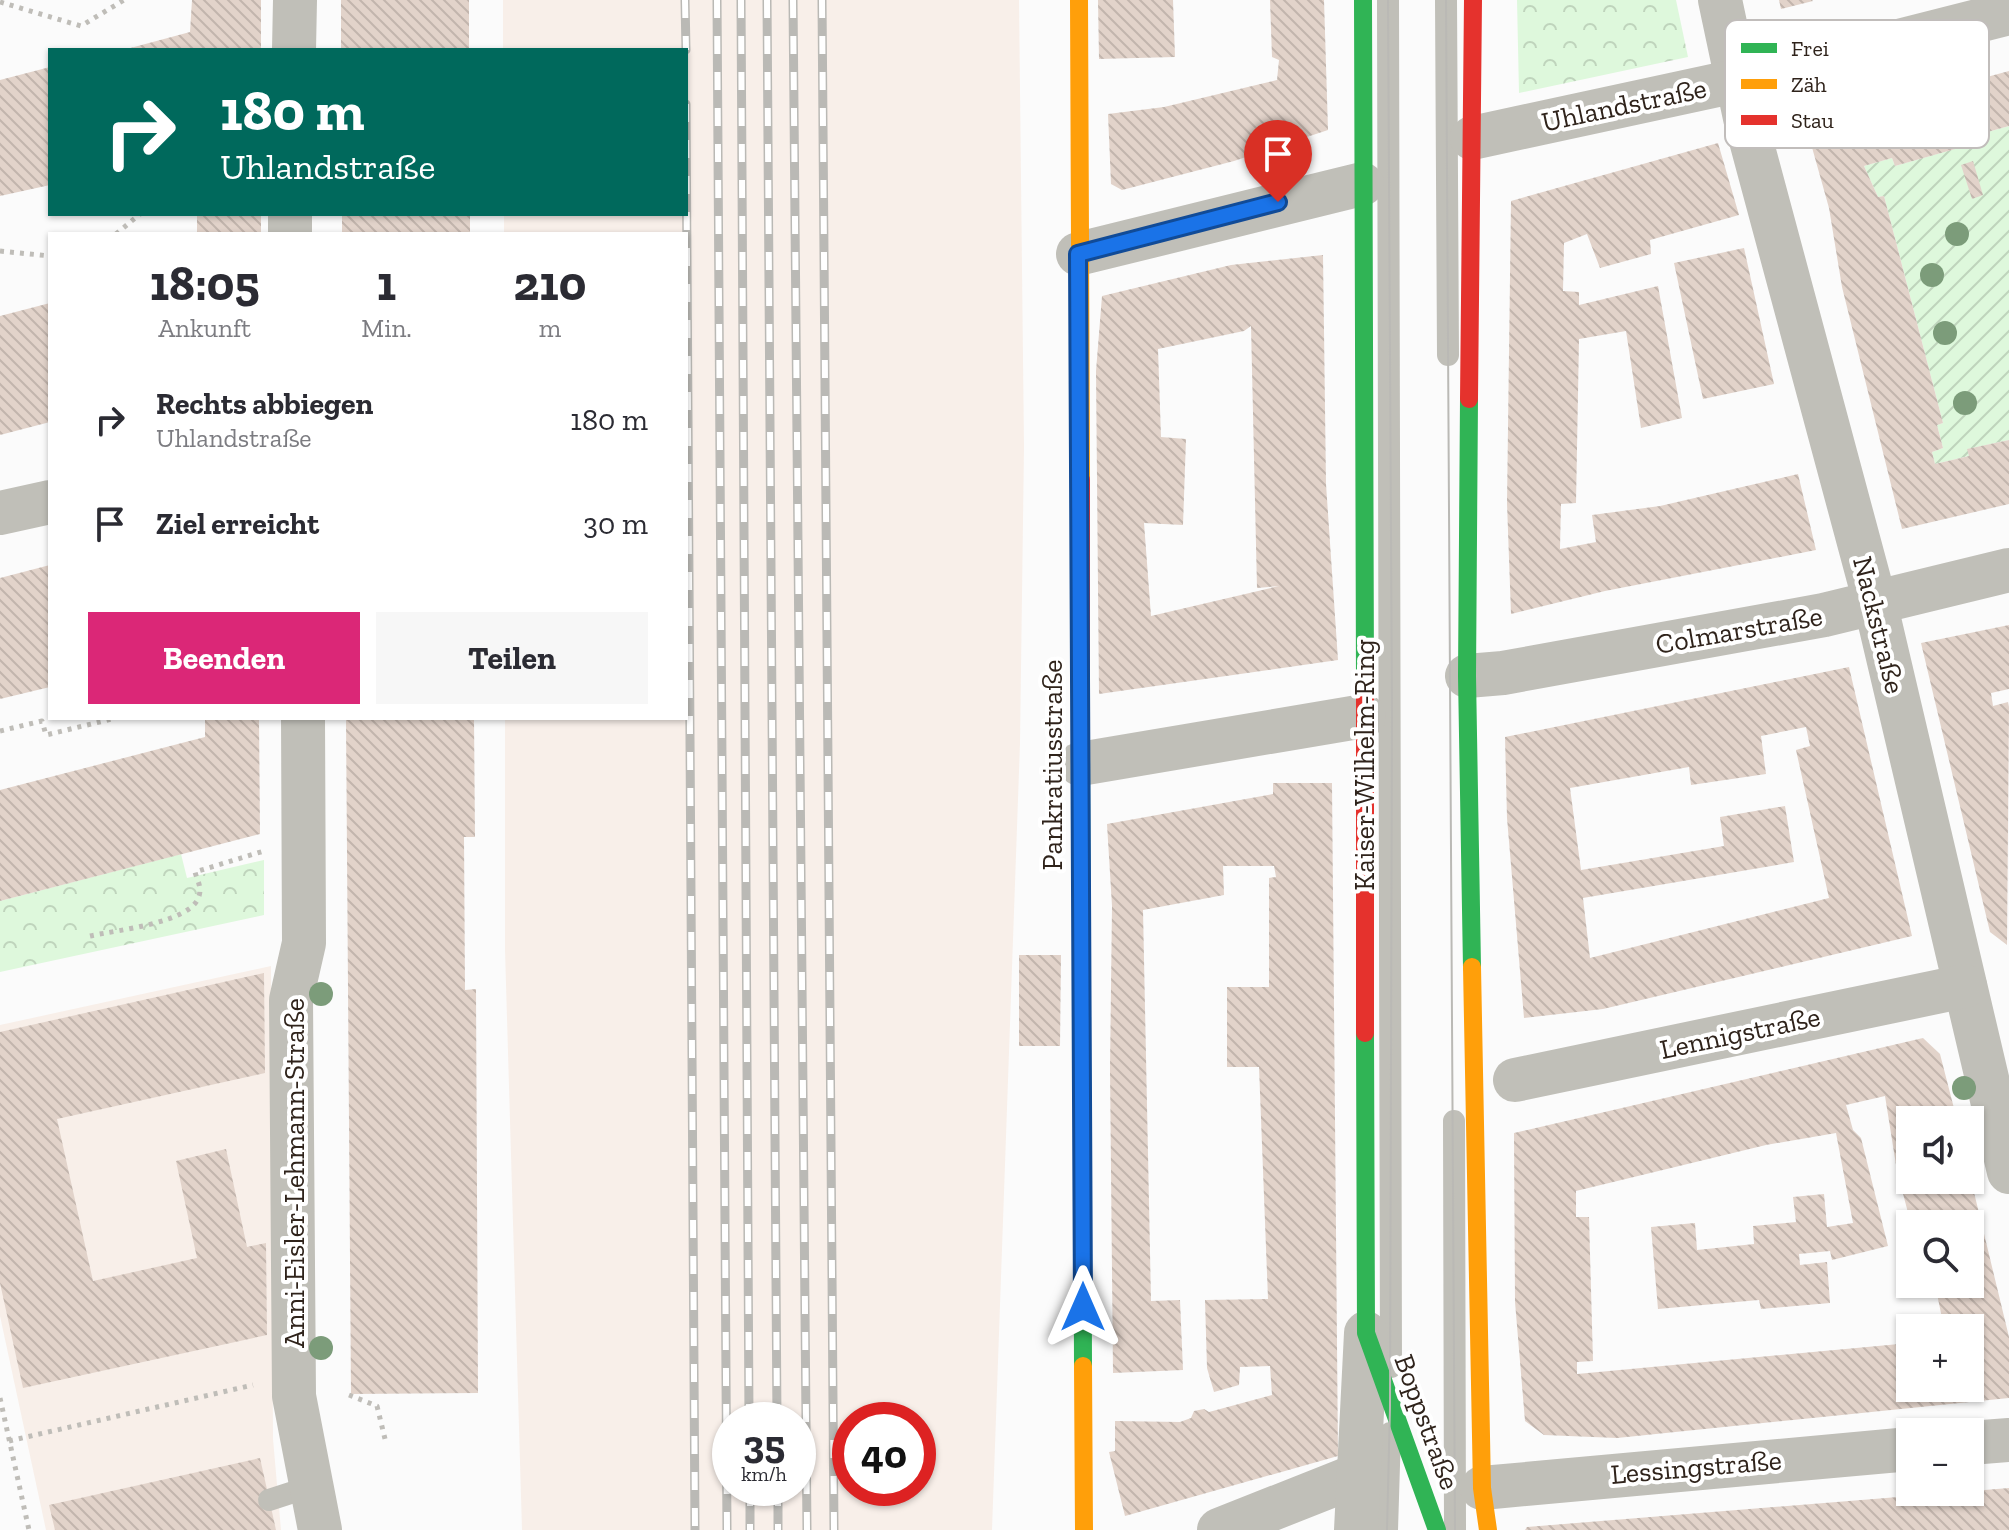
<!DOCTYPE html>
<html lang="de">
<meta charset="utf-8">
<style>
body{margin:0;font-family:"Zilla Slab",serif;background:#f7f7f7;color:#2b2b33;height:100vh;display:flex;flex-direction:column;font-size:30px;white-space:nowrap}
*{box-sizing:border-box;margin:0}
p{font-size:26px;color:#7c7c81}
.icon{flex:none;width:44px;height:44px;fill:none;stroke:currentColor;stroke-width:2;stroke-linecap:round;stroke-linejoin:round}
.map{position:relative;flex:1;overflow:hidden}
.panel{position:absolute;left:48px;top:232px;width:640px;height:488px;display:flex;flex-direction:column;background:#fff;border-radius:0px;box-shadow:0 2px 6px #0004}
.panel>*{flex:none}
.top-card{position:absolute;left:48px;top:48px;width:640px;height:168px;border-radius:0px;box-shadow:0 2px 6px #0004;background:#00695c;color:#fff;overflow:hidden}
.tools{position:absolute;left:1896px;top:1106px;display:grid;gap:16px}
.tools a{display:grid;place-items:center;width:88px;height:88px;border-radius:0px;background:#fff;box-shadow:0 2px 6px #0004;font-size:40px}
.speed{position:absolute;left:712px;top:1402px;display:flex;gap:16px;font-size:40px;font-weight:700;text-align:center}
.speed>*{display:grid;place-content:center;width:104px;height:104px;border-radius:50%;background:#fff;box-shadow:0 2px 6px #0004;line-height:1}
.speed small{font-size:20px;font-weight:400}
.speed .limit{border:12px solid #d22;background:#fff;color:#111}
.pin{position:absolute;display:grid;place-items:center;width:68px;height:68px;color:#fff;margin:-82px -34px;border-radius:50% 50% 50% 0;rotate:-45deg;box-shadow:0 0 8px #0007}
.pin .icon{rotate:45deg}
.me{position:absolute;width:88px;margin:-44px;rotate:0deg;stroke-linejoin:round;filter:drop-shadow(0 0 6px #0008)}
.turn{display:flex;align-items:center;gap:28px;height:168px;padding:0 40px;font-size:36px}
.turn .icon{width:104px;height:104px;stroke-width:2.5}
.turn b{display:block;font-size:56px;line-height:68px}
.eta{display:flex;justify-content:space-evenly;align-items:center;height:136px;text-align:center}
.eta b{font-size:48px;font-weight:700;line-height:56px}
.cta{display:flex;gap:16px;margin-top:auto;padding:16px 40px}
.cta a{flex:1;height:92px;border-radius:0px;background:#db2777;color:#fff;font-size:32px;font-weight:700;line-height:92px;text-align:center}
.cta a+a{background:#f7f7f7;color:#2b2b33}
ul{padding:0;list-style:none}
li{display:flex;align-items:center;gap:24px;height:104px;padding:0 40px}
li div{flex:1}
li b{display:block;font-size:30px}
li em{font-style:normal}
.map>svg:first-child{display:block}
</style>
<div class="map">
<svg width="2009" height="1530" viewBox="0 0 2009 1530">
<defs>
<pattern id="park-crowns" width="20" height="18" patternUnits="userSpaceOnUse" patternTransform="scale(2)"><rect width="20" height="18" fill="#def8dc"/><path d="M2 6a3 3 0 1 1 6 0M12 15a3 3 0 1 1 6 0" fill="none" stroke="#bfd4bc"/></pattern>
<pattern id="garden-furrows" width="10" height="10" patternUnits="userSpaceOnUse" patternTransform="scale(2)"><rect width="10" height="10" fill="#def8dc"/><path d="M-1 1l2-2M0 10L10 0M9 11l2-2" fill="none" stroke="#bfd4bc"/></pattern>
<pattern id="building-back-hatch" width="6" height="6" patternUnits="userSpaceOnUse" patternTransform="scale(2)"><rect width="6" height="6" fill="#e2d3ca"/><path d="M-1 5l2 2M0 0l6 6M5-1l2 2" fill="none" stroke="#c2b5ad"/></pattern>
</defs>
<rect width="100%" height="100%" fill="#fbfbfb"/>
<g fill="#f8efe9" fill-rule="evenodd">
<path d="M 503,0 L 1019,0 L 1024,447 L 1020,743 L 992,1530 L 522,1530 L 505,950 L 505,718 L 686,718 L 686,234 L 504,234 L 504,214 L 686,214 L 686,50 L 503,50 ZM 730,1420 L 798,1420 L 798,1488 L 730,1488 ZM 850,1420 L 918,1420 L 918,1488 L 850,1488 Z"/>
<path d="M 271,966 L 273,1439 L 281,1530 L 46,1530 L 0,1316 L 0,1025 Z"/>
</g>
<g fill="url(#park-crowns)">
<path d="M 1517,0 L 1676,0 L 1688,57 L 1519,93 Z"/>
<path d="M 181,854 L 187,878 L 264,860 L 264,915 L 0,972 L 0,901 Z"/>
</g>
<path fill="url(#garden-furrows)" d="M 2009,126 L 2009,440 L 1968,449 L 1969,456 L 1935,464 L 1932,452 L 1943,448 L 1937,425 L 1943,423 L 1884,196 L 1878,197 L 1864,166 L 1892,158 L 1895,166 L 1986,140 L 1984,133 Z"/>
<g fill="url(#building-back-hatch)" fill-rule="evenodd">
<path d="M 192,0 L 261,0 L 261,50 L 123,50 L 190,32 Z"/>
<rect x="341" y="0" width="128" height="50"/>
<path d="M 1098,0 L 1173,0 L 1175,57 L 1099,59 Z"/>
<path d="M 1270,0 L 1324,0 L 1328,130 L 1234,161 L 1122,190 L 1111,184 L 1108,114 L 1164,107 L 1277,80 L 1279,60 L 1272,57 Z"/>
<path d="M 1779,0 L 1812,0 L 1813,1 L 1781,9 Z"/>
<path d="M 50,67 L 50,185 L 0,196 L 0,80 Z"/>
<path d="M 2009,71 L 2009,126 L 1984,133 L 1987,140 L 1895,166 L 1892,158 L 1864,166 L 1878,197 L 1884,196 L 1943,423 L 1937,425 L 1943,448 L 1932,452 L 1935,464 L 1969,456 L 1967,449 L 2009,440 L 2009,504 L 1902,529 L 1842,287 L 1829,208 L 1806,126 Z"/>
<path d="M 1718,143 L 1739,215 L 1650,240 L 1651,254 L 1600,268 L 1587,234 L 1564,243 L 1563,291 L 1579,292 L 1579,305 L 1658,286 L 1682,418 L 1641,428 L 1626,331 L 1579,339 L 1576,503 L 1561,504 L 1560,549 L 1596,542 L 1592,515 L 1660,506 L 1798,474 L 1816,550 L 1605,591 L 1511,614 L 1507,503 L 1511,201 Z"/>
<path d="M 1973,161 L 1983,195 L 1972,199 L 1961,165 Z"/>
<rect x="197" y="214" width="64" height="20"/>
<rect x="342" y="214" width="128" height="20"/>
<path d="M 1744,248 L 1774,384 L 1703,399 L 1674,263 Z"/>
<path d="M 1323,255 L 1326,484 L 1338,660 L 1099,694 L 1096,371 L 1102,296 L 1231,265 ZM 1251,326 L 1257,588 L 1279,586 L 1151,616 L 1144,523 L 1183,525 L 1186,439 L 1161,437 L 1158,349 L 1244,331 Z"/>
<path d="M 50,303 L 50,422 L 0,435 L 0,316 Z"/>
<path d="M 50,565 L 50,687 L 0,699 L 0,578 Z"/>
<path d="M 2009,625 L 2009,689 L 1991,693 L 1993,706 L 2008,702 L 2009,707 L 2007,945 L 1990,932 L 1921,643 Z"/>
<path d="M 1849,667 L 1912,936 L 1603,1009 L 1524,1018 L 1507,818 L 1505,737 ZM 1806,727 L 1810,746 L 1796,750 L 1829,898 L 1590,958 L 1583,898 L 1794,862 L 1785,806 L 1720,817 L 1724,846 L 1581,870 L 1570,788 L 1689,767 L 1691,785 L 1766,774 L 1761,736 Z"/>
<path d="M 205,718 L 259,718 L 260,834 L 0,901 L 0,790 L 205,737 Z"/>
<path d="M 346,718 L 474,718 L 475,837 L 464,837 L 465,990 L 476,989 L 478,1393 L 351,1394 Z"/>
<path d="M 1273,783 L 1332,783 L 1338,1456 L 1125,1516 L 1109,1452 L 1115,1451 L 1115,1421 L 1180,1422 L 1191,1418 L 1194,1411 L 1204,1409 L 1209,1412 L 1272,1395 L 1270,1366 L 1240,1367 L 1239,1385 L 1214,1392 L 1207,1368 L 1205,1300 L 1268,1299 L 1259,1067 L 1227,1067 L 1227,987 L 1269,987 L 1269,878 L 1276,877 L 1274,866 L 1223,866 L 1224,895 L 1143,910 L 1151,1301 L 1180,1300 L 1183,1370 L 1113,1373 L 1110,1069 L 1112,906 L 1107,824 L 1273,794 Z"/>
<path d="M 1019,955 L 1061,955 L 1060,1046 L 1019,1046 Z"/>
<path d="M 264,973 L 265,1073 L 57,1119 L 93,1281 L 197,1258 L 176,1161 L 226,1149 L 247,1247 L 266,1243 L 267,1335 L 23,1388 L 0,1283 L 0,1032 Z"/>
<path d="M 1923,1038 L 1940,1054 L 1957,1120 L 1910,1120 L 1910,1180 L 1971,1180 L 2009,1337 L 2009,1398 L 1617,1438 L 1544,1435 L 1525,1421 L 1515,1302 L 1514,1133 ZM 1885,1096 L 1897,1171 L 1911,1224 L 1970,1224 L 1970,1284 L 1935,1284 L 1944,1328 L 1970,1328 L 1970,1388 L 1910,1388 L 1910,1343 L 1577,1374 L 1577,1362 L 1593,1361 L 1589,1217 L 1576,1217 L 1576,1191 L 1766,1145 L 1836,1133 L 1853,1223 L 1827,1227 L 1824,1194 L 1793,1197 L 1796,1222 L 1753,1226 L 1754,1244 L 1697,1250 L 1695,1223 L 1651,1227 L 1658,1309 L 1759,1300 L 1761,1309 L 1830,1303 L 1827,1262 L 1800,1265 L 1799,1254 L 1830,1251 L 1832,1260 L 1888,1246 L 1861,1138 L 1853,1130 L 1846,1105 Z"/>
<path d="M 260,1458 L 276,1530 L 55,1530 L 49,1505 Z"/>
<path d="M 2009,1488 L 2009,1530 L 1525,1530 L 1527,1527 Z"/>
</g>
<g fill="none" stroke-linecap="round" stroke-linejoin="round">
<g stroke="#bfbdb8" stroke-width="5" stroke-dasharray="4 6" stroke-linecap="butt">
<path d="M 0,2 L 81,26 L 124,0"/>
<path d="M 116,234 L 140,214"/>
<path d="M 0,251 L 50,256"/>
<path d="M 0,731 L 42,721 L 46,735 L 116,718"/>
<path d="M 90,936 C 116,930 192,923 199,896 C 202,887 197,880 195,872 L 264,851"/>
<path d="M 349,1395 L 377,1406 L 386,1443"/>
<path d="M 0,1398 L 29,1530"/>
<path d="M 9,1441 L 253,1385"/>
</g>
<g stroke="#c0bfb8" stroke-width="22">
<path d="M 1388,0 L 1391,1367"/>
<path d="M 1446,0 L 1448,355"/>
<path d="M 1454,1121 L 1455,1530"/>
<path d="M 269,1500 L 312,1486"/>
<path d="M 1387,1530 L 1390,1433"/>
</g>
<g stroke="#c0bfb8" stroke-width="44">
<path d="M 1720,0 L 1745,118 L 1875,602 L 2009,1172"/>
<path d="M 294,50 L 295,0"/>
<path d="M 1472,138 L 1773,73 L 2009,13"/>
<path d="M 290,234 L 290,214"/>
<path d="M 1078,254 L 1362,184"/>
<path d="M 0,513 L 50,502"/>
<path d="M 1467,676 L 1503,673 L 1824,615 L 2009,570"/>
<path d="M 303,718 L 304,943 L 291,1000 L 294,1396 L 320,1530"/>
<path d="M 1080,764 L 1364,716"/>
<path d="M 1515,1080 L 1965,986"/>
<path d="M 1970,1443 L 2009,1440"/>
<path d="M 1482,1488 L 1910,1449"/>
<path d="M 1219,1530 L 1358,1475"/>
<path d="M 1356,1530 L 1366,1333"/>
</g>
<g stroke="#30b455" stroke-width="18">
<path d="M 1363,0 L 1365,681"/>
<path d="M 1469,399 L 1467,676 L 1472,967"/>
<path d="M 1081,758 L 1083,1366"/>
<path d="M 1365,1033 L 1366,1333 L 1437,1530"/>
</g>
<g stroke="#ff9f0a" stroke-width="18">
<path d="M 1079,0 L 1081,480"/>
<path d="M 1472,967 L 1482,1488 L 1488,1530"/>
<path d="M 1083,1366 L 1084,1530"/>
</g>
<g stroke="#e5322d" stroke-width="18">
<path d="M 1469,399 L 1473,0"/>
<path d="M 1081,480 L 1081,758"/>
<path d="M 1365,681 L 1365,1033"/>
</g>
<g stroke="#bab9b5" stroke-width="2">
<path d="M 1446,0 L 1455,1530"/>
<path d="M 1387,1530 L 1390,1408 L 1392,713 L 1388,0"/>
</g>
<g stroke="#bab9b5" stroke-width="9">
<g id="rail">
<path d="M 685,0 L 686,50"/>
<path d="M 717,0 L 727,1530"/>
<path d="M 741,0 L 749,1420"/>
<path d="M 767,0 L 777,1420"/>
<path d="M 793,0 L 807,1530"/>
<path d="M 822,0 L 834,1530"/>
<path d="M 686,104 L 695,1530"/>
<path d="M 750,1488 L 750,1530"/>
<path d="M 778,1488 L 778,1530"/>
</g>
</g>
<use href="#rail" stroke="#fff" stroke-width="6" stroke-dasharray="18" stroke-linecap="butt"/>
</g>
<g fill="#7c9c7a">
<circle cx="1957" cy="234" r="12"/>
<circle cx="1932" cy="275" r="12"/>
<circle cx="1945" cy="333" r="12"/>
<circle cx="1965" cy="403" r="12"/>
<circle cx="321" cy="994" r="12"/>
<circle cx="1964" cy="1088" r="12"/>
<circle cx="321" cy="1348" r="12"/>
</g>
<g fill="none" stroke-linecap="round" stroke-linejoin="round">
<g stroke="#114b97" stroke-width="20">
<path id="route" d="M 1083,1307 L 1078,254 L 1278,202"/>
</g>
<use href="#route" stroke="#1a73e8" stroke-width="14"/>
</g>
<g text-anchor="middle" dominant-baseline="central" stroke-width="8" stroke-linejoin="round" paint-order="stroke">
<g font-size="28" fill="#2f231b" stroke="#fff">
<text transform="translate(1624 105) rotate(-12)">Uhlandstraße</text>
<text transform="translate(1879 625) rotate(76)">Nackstraße</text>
<text transform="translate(1739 630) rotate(-10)">Colmarstraße</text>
<text transform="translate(1052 765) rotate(-90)">Pankratiusstraße</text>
<text transform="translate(1364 765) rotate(-90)">Kaiser-Wilhelm-Ring</text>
<text transform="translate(1740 1033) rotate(-12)">Lennigstraße</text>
<text transform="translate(294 1173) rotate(-90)">Anni-Eisler-Lehmann-Straße</text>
<text transform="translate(1427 1422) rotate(70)">Boppstraße</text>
<text transform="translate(1696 1467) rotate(-5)">Lessingstraße</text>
</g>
</g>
<rect x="1725" y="20" width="264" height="128" rx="12" fill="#fff" stroke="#c1bdbb" stroke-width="2"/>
<rect x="1741" y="43" width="36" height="10" fill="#30b455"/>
<rect x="1741" y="79" width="36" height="10" fill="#ff9f0a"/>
<rect x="1741" y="115" width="36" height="10" fill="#e5322d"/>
<g font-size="22" fill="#2f231b">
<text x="1791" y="56">Frei</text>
<text x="1791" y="92">Zäh</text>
<text x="1791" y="128">Stau</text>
</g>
</svg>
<div class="tools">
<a><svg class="icon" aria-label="sound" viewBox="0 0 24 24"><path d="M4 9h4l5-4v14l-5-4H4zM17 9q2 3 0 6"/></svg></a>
<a><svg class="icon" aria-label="search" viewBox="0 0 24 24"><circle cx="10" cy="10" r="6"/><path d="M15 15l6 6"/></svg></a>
<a>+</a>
<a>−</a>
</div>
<div class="speed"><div>35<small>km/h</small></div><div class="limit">40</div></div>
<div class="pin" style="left:1278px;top:202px;background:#d93025"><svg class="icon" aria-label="arrive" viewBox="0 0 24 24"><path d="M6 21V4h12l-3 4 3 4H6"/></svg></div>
<svg class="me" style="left:1083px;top:1307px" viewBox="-20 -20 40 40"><path d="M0-17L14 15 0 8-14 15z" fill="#1a73e8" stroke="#fff" stroke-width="4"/></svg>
<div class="top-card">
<div class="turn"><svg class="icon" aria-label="right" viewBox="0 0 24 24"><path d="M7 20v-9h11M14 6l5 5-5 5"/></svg><div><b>180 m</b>Uhlandstraße</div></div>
</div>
<section class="panel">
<div class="eta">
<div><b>18:05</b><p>Ankunft</p></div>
<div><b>1</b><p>Min.</p></div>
<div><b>210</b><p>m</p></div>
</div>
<ul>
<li><svg class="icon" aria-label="right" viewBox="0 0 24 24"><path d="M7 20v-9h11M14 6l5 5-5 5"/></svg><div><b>Rechts abbiegen</b><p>Uhlandstraße</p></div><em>180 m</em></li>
<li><svg class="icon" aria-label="arrive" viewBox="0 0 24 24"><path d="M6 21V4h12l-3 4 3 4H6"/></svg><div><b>Ziel erreicht</b></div><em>30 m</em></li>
</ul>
<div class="cta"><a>Beenden</a><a>Teilen</a></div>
</section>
</div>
